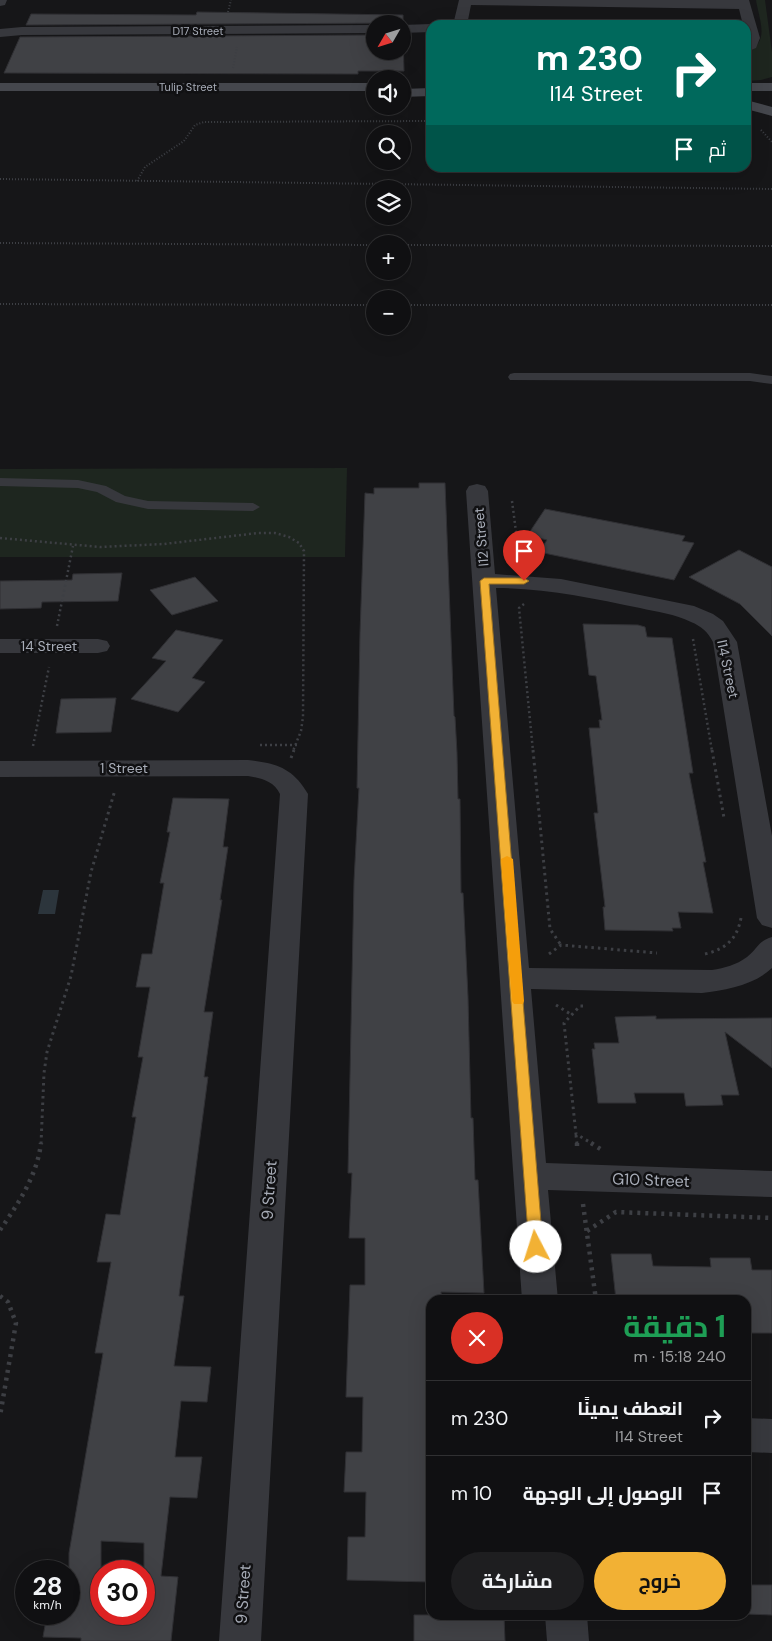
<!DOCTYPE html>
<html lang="ar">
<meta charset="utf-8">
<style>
body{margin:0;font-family:"DM Sans",Cairo,sans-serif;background:#1e1e20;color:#f1f3f6;direction:rtl;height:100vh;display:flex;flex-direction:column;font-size:19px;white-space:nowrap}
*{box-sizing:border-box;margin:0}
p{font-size:16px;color:#9c9d9f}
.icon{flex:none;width:28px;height:28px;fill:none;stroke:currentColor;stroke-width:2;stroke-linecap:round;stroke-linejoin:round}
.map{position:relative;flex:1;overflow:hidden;direction:ltr}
.sheet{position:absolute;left:426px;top:1295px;width:325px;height:325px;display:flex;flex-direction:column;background:#101012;border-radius:15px;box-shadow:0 5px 20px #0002,0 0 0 1px #303032;direction:rtl}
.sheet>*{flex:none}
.top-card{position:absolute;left:426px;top:20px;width:325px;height:152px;border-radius:15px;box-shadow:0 5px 20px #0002,0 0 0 1px #303032;direction:rtl;background:#00695c;color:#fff;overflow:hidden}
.needle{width:32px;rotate:231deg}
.tools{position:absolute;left:366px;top:15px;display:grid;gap:10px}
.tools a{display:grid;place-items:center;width:45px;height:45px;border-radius:50%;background:#101012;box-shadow:0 5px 20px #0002,0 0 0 1px #303032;font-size:25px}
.speed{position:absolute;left:15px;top:1560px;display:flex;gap:10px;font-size:25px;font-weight:700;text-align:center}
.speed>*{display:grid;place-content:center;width:65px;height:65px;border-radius:50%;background:#101012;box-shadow:0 5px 20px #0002,0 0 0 1px #303032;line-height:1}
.speed small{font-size:12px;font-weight:400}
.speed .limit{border:8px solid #d22;background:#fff;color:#111}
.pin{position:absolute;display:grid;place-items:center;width:42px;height:42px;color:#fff;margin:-51px -21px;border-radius:50% 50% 50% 0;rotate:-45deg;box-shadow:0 0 5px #0007}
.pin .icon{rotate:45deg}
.me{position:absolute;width:55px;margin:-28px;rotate:355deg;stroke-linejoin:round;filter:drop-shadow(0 0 4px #0008)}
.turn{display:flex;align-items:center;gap:18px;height:105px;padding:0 25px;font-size:22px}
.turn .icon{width:65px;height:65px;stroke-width:2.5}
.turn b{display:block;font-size:35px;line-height:42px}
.then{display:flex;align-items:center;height:48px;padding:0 25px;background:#0003;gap:10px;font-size:19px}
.round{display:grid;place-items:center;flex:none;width:52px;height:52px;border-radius:26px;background:#1e1e20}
.overview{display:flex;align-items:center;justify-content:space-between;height:85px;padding:0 25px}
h1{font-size:30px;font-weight:700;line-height:38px;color:#1e9e55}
.primary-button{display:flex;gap:10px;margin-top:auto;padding:10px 25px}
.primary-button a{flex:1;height:58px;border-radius:30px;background:#f2b134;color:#111;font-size:20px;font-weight:700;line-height:58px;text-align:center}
.primary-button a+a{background:#1e1e20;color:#f1f3f6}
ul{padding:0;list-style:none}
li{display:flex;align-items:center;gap:15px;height:75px;padding:0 25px;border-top:1px solid #303032}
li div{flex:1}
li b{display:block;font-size:19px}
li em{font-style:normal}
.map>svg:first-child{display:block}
</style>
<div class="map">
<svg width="772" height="1641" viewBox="0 0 772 1641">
<rect width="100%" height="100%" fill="#161618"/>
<g fill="#1e261f">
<path d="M 756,0 L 765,0 L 772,52 L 772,77 L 761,80 L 746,81 L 746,52 C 771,43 759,20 756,0 Z"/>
<path d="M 347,468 L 345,557 L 0,557 L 0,469 Z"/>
</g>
<path fill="#2c353c" d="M 43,890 L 59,890 L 55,914 L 38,914 Z"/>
<g fill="#404145" stroke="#303034" fill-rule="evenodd">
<path d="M 197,12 L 403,15 L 403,23 L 26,25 L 31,14 L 196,15 Z"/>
<path d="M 375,35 L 375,51 L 402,51 L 403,35 L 404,71 L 358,71 L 358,74 L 4,73 L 20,37 Z"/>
<path d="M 419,483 L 445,483 L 454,716 L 455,717 L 457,753 L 458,799 L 460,799 L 461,893 L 463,893 L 468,997 L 471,1118 L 473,1118 L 475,1180 L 478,1180 L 484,1293 L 441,1292 L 442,1300 L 431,1300 L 431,1582 L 347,1580 L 348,1537 L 365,1537 L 366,1492 L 344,1492 L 346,1452 L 362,1452 L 363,1397 L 346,1397 L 350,1285 L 365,1285 L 365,1238 L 349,1238 L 352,1173 L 348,1173 L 354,881 L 359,788 L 357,788 L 360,633 L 365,493 L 374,494 L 374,488 L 419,488 Z"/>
<path d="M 545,509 L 685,536 L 682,541 L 694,543 L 674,580 L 539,552 L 547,540 L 530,536 L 532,533 L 529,533 Z"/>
<path d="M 739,550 L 772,567 L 772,636 L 740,604 L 689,577 Z"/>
<path d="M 122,573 L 118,601 L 42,602 L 41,608 L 0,609 L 0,581 L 72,580 L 73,574 Z"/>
<path d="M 195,577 L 218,601 L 172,615 L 150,590 Z"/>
<path d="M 583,624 L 638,625 L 645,627 L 647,637 L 672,638 L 693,773 L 689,773 L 706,862 L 703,862 L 713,913 L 678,912 L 681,928 L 672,928 L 673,931 L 605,930 L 603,907 L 605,907 L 594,813 L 598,813 L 589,728 L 600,728 L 599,720 L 602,720 L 596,676 L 589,675 Z"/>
<path d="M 176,630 L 223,640 L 192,678 L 205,682 L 178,712 L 131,699 L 166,661 L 152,658 Z"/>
<path d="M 116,698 L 111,732 L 56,733 L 61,699 Z"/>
<path d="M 173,798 L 229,799 L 223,847 L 228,847 L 220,900 L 222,900 L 204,1012 L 213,1012 L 204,1077 L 208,1077 L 179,1296 L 184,1296 L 174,1366 L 211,1367 L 207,1402 L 181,1401 L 175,1457 L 202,1457 L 197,1498 L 170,1497 L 161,1576 L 178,1577 L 171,1641 L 81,1641 L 81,1638 L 43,1637 L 47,1614 L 69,1614 L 69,1553 L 103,1353 L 95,1353 L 111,1262 L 97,1262 L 106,1214 L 120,1215 L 136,1117 L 132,1117 L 143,1057 L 138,1057 L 150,987 L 136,987 L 142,954 L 152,954 L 164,883 L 160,883 L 170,832 L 167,832 ZM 101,1541 L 144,1543 L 144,1614 L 101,1614 Z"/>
<path d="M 656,1016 L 656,1019 L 772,1018 L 772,1068 L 725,1032 L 739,1095 L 721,1095 L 723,1105 L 686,1106 L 684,1093 L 634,1093 L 636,1103 L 598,1103 L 592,1049 L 595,1049 L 594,1043 L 619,1043 L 615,1017 Z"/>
<path d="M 611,1254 L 651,1254 L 653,1266 L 711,1267 L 710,1258 L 750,1258 L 752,1270 L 772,1270 L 772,1333 L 746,1333 L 746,1300 L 616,1300 Z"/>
<path d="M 746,1585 L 772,1585 L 772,1615 L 746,1614 Z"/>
<path d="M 414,1615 L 504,1615 L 505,1641 L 414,1641 Z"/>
</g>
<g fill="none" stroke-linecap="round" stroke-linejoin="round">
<g stroke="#3d3f44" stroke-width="2" stroke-dasharray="1 2" stroke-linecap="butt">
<path d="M 228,12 L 231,0"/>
<path d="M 233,68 L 237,47"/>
<path d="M 761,130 L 772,142"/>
<path d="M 0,179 L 772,189"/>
<path d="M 137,181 L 145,167 L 184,141 L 195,125 L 204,122 L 431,121"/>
<path d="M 0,243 L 375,245"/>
<path d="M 402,245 L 772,246"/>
<path d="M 0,304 L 375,305"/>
<path d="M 402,305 L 772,305"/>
</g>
<g stroke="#3d3f44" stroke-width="2.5" stroke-dasharray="2 3" stroke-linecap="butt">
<path d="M 512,501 L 520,562"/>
<path d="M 0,538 L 100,547 L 164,544 L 258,533 L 275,533 L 289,537 L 299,543 L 304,551 L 303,717 L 301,731 L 293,751"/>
<path d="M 524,604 L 519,608 L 533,751"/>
<path d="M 57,626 L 73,546"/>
<path d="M 693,639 L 712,751"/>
<path d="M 260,745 L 297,745"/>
<path d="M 33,746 L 49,667"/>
</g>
<g stroke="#3d3f44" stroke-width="3" stroke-dasharray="2.5 4" stroke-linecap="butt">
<path d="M 533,750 L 550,929 L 561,945"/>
<path d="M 712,750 L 724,818"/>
<path d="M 291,758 L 294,750"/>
<path d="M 549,954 L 561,945 L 657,953"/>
<path d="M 705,954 C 726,949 737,939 741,918"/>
<path d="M 556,1005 L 572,1015"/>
<path d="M 583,1006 L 580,1006 L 564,1023 L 576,1134 L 593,1144"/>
<path d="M 576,1135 L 577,1144"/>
<path d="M 41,1144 L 44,1073 L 47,1052 L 71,976 L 91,872 L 115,790"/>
</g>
<g stroke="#3d3f44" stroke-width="4.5" stroke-dasharray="3 5" stroke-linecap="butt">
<path d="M 577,1143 L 577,1151"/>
<path d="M 591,1143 L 602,1150"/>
<path d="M 583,1204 L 596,1300"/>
<path d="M 0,1230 C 18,1204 37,1176 41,1143"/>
<path d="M 587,1231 L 616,1212 L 772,1218"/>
<path d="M 0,1296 L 8,1302 L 16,1323 L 0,1416"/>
</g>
<g fill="#37383d" fill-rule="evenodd">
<path d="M 514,373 L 750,373 L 772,376 L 772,384 L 750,381 L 510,380 L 508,377 L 510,374 Z"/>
<path d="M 0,478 L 78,480 L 106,486 L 125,496 L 148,501 L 253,503 L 260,507 L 253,511 L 148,509 L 116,502 L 97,492 L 78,488 L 0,486 Z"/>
</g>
<g fill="#37383d" fill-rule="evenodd">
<path d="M 0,0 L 7,0 L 5,5 L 0,6 Z"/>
<path d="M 459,0 L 749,0 L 760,38 L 756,48 L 746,52 L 746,25 L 743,25 L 739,9 L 471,5 L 467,25 L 453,25 Z"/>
<path d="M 431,24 L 435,25 L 431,25 L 431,32 L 402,33 L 402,25 Z"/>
<path d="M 375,25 L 375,33 L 22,35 L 0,37 L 0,29 L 22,27 Z"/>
<path d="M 477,484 L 485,486 L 488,491 L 495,574 L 561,579 L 694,606 L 713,614 L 723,621 L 737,642 L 772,836 L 772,928 L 762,925 L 757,918 L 713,642 C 708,632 701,626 691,622 C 675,614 657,612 640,608 C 592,598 545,588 496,588 L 529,968 L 712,970 C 725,968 736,965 747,957 C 758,948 758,941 772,937 L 772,968 C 754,985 726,990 702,993 L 531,989 L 546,1163 L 772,1171 L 772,1197 L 548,1190 L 558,1300 L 522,1300 L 466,491 L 469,486 Z"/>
<path d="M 0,639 L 98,639 L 107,641 L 110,646 L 107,651 L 98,653 L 0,653 Z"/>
<path d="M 248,760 C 276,763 293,768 308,794 L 261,1641 L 219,1641 L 280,794 C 274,781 261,778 248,776 L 0,777 L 0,761 Z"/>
<path d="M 746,1418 L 772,1419 L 772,1453 L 746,1452 Z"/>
<path d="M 545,1615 L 587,1615 L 589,1641 L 547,1641 Z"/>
</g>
<g fill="#45474d" fill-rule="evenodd">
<rect x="0" y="83" width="375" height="8"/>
<rect x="746" y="83" width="26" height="8"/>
<path d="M 431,88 L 431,96 L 402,97 L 402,89 Z"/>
<path d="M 746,100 L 772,107 L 772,116 L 746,109 Z"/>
</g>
</g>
<path fill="#f2b134" stroke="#9d7322" d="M 484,578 L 524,578 L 529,581 L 524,584 L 489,584 L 543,1247 L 541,1251 L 536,1253 L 531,1251 L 529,1247 L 480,581 Z"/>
<path fill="#f59e0b" d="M 507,856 L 513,859 L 524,1001 L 523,1004 L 514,1004 L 512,1001 L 501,859 Z"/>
<g text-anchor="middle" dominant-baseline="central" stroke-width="5" stroke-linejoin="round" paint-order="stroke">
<g font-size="11" fill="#a8adb8" stroke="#111113">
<text x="198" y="31">D17 Street</text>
<text x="188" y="87">Tulip Street</text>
</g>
<g font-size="14" fill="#a8adb8" stroke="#111113">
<text transform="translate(481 537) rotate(-95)">I12 Street</text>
<text x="49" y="646">14 Street</text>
<text transform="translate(728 669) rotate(78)">I14 Street</text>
<text x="124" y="768">1 Street</text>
</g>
<g font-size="16" fill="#a8adb8" stroke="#111113">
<text transform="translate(651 1180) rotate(2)">G10 Street</text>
<text transform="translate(269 1190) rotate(-86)">9 Street</text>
<text transform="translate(243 1594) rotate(-86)">9 Street</text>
</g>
</g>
</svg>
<div class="tools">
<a><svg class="needle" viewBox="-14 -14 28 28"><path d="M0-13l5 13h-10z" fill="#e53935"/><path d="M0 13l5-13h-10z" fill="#9c9d9f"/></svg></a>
<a><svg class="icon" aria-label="sound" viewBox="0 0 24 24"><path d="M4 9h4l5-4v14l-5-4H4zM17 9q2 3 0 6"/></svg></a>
<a><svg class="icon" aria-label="search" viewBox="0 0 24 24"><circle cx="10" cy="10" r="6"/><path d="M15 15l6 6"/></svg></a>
<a><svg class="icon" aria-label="layers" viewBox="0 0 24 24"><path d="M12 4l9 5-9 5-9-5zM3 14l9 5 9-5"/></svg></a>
<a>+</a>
<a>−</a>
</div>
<div class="speed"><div>28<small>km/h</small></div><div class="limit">30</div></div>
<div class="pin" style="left:524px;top:581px;background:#d93025"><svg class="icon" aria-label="arrive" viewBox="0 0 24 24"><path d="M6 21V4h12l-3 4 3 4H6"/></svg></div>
<svg class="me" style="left:536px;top:1247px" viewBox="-20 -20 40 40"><circle r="19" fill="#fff"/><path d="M0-13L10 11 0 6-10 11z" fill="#f2b134"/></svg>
<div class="top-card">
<div class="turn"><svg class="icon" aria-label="right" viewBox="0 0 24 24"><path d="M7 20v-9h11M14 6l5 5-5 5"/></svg><div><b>230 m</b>I14 Street</div></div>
<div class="then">ثم<svg class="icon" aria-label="arrive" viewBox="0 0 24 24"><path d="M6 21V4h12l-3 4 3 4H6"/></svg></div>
</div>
<section class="sheet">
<div class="overview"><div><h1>1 دقيقة</h1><p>240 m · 15:18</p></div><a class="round" style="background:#d93025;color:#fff"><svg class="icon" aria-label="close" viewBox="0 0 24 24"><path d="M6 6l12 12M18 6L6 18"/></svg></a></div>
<ul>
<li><svg class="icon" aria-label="right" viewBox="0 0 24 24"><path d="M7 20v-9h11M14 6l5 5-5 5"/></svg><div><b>انعطف يمينًا</b><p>I14 Street</p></div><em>230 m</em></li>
<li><svg class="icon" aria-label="arrive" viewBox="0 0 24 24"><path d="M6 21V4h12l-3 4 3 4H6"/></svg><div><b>الوصول إلى الوجهة</b></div><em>10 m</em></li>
</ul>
<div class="primary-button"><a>خروج</a><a>مشاركة</a></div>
</section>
</div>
